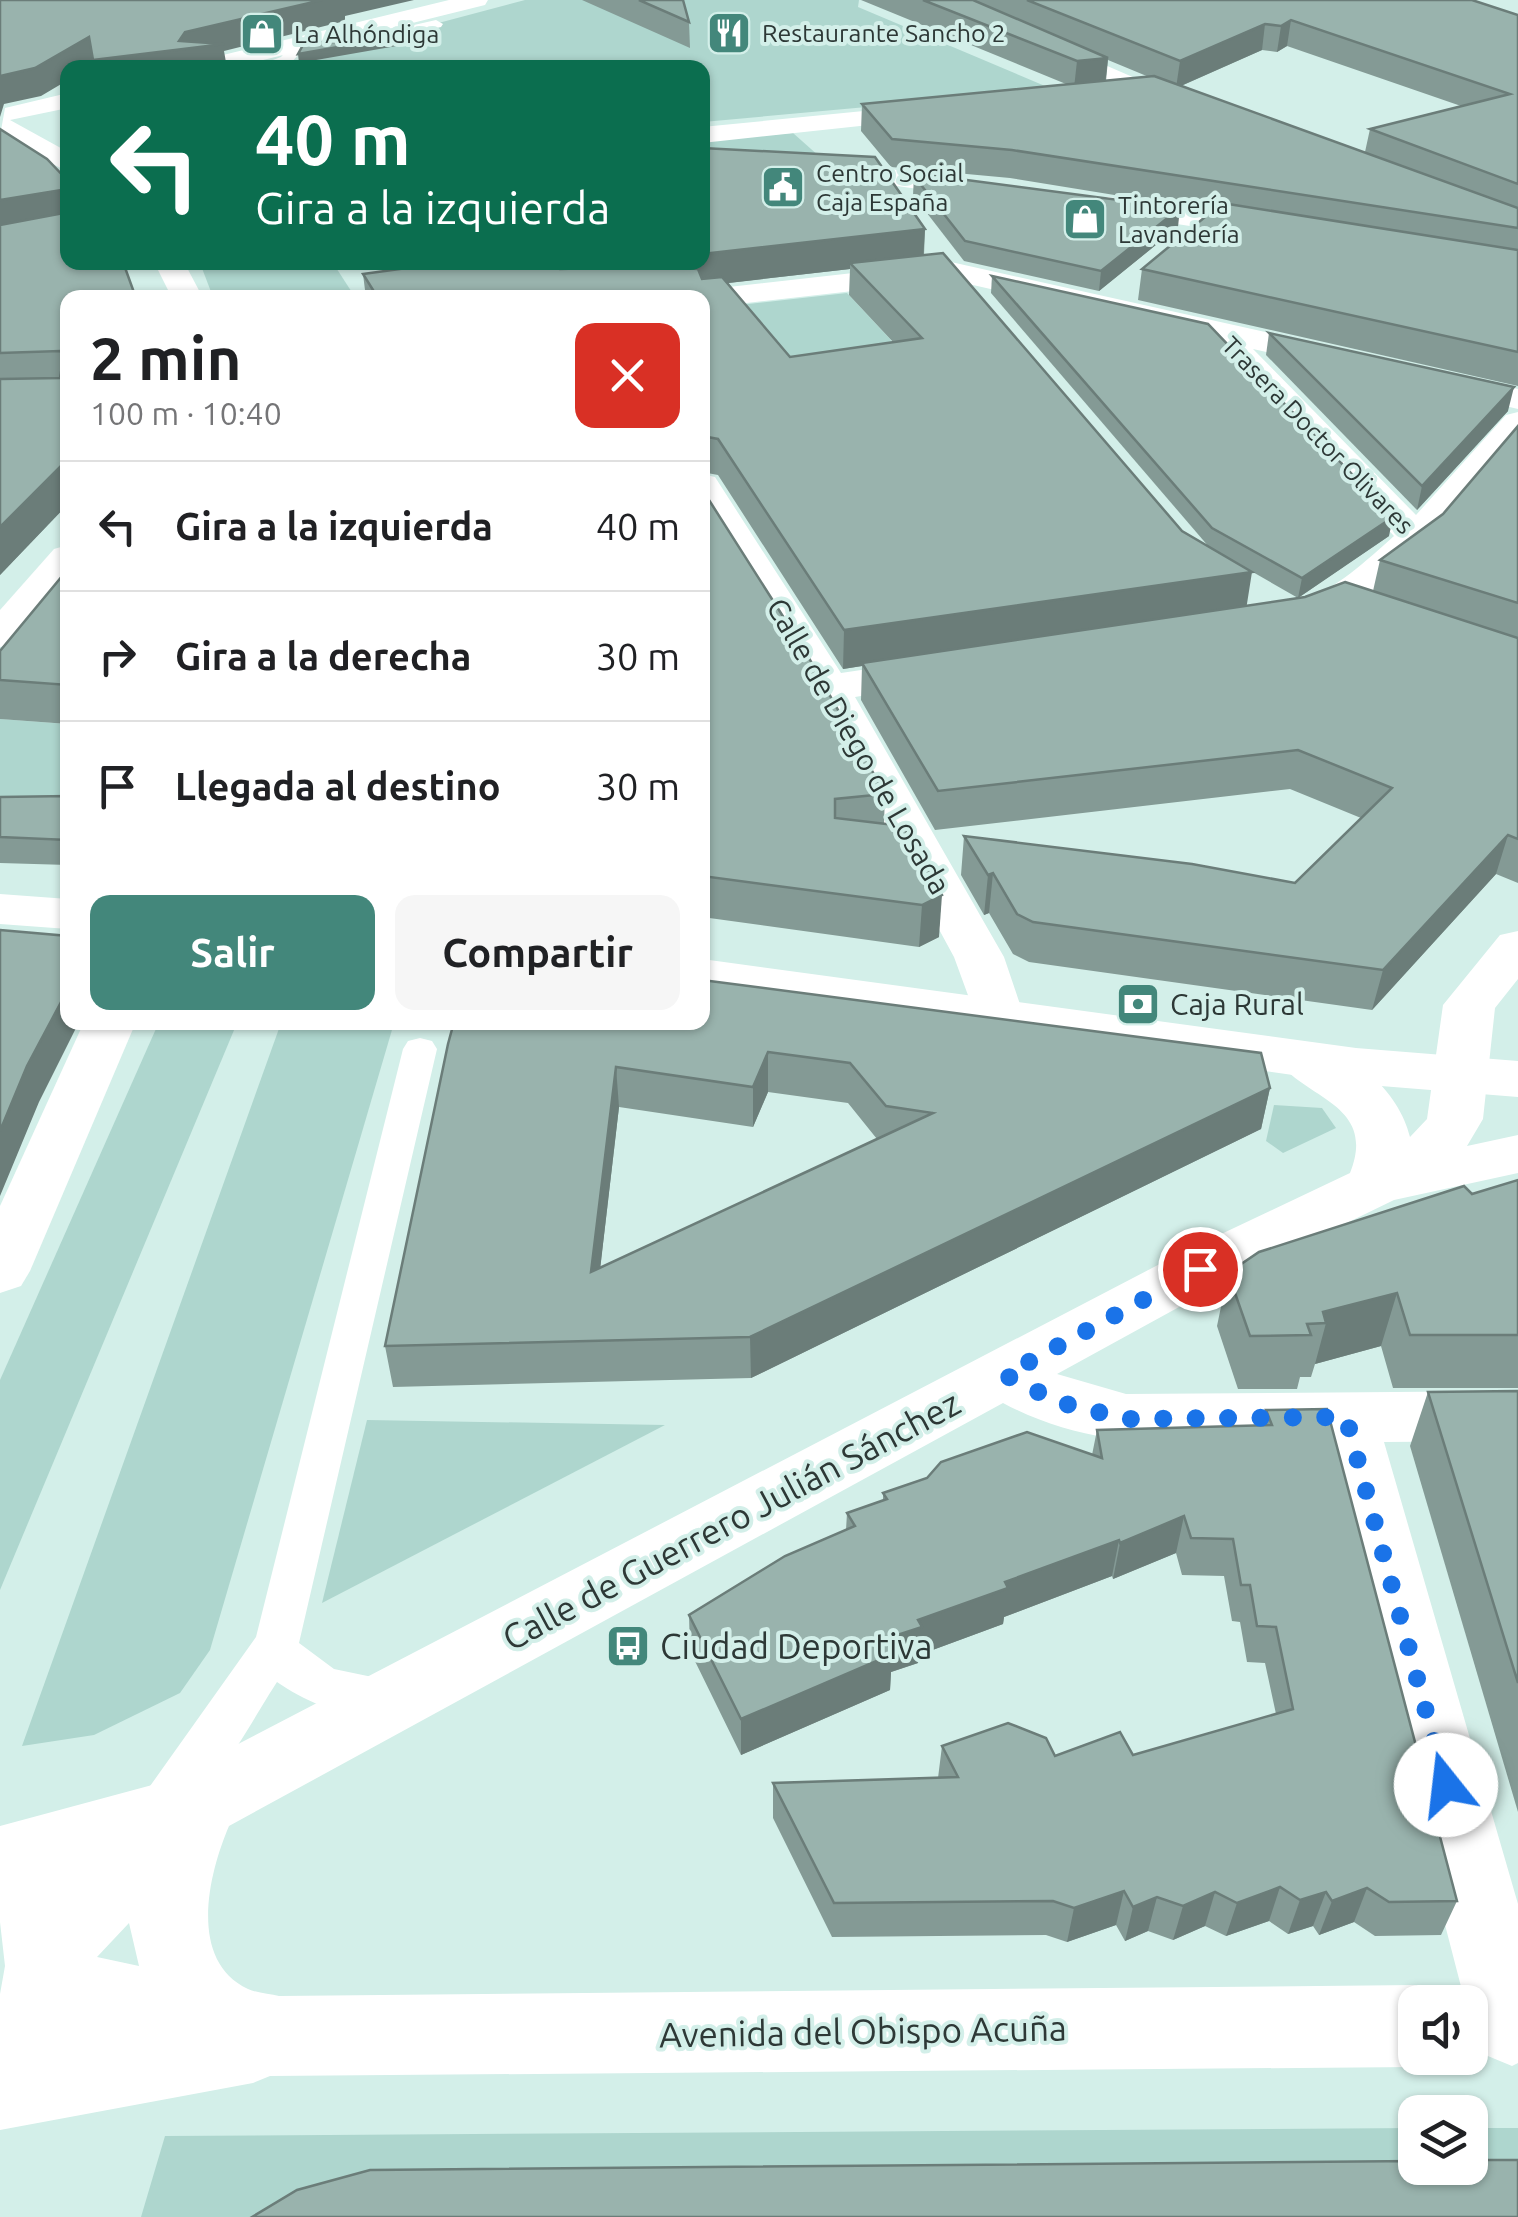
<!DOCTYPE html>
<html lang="es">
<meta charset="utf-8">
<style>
body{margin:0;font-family:Ubuntu,sans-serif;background:#f6f6f6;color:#202124;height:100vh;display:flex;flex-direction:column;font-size:38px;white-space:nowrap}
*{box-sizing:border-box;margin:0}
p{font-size:32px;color:#757577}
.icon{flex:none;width:55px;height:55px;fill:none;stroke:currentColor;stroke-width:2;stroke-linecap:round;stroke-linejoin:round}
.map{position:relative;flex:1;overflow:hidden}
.panel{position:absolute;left:60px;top:290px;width:650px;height:740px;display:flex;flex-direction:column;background:#fff;border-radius:20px;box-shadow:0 2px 8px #0004}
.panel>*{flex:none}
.hud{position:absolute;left:60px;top:60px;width:650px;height:210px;border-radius:20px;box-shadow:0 2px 8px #0004;background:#0b6e4f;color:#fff;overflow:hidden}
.tools{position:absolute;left:1398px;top:1985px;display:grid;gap:20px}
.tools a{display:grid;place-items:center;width:90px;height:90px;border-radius:20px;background:#fff;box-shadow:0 2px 8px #0004;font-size:50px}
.pin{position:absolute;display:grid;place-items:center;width:85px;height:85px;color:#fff;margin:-42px;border:5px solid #fff;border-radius:50%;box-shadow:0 2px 10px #0007}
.me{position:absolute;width:110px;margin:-55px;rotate:344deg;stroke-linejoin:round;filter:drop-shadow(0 0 8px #0008)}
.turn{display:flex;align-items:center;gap:35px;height:210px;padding:0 30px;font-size:45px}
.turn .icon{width:130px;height:130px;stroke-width:2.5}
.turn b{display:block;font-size:70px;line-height:85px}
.round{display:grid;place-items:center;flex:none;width:105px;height:105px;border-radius:20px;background:#f6f6f6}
.summary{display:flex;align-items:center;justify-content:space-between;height:170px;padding:0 30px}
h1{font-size:60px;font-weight:600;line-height:75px}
.button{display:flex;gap:20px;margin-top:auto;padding:20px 30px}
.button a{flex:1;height:115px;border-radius:20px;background:#43877b;color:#fff;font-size:40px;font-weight:600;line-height:115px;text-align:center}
.button a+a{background:#f6f6f6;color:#202124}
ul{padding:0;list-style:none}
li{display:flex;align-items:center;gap:30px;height:130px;padding:0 30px;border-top:2px solid #e0e0e0}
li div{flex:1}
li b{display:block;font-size:38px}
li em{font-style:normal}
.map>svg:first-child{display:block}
</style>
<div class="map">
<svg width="1518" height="2217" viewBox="0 0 1518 2217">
<rect width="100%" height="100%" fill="#d3efe9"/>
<g fill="#aed6ce">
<path d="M 525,0 L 859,0 L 858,7 L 1045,86 L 1032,92 L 703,122 L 702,68 L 269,68 Z"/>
<path d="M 793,133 L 820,157 L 703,157 L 702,140 Z"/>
<path d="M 200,263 L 333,263 L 355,297 L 213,297 Z"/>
<path d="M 847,293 L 890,339 L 903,362 L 702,394 L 721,307 Z"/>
<path d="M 0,719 L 67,724 L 67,811 L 0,811 Z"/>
<path d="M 159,1022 L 237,1023 L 0,1590 L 0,1380 Z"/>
<path d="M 281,1023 L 394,1023 L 210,1650 L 180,1693 L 94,1735 L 22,1746 Z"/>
<path d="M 1274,1105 L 1322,1108 L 1336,1128 L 1283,1153 L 1266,1141 Z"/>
<path d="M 367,1420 L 665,1425 L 322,1603 Z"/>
<path d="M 1415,2128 L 1415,2168 L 1470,2168 L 1470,2128 L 1518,2128 L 1518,2217 L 141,2217 L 165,2136 Z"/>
</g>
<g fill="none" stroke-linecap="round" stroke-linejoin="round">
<g fill="#fff" fill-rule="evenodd">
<path d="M 436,20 L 443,24 L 441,27 L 361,47 L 305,47 L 291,63 L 251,68 L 281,57 L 296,40 L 361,37 Z"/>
<path d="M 420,1038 L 432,1041 L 437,1049 L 299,1643 L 334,1669 L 401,1683 L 408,1697 L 401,1711 C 362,1726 310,1705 277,1682 C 250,1723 207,1808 162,1825 L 145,1819 L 138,1803 L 256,1637 L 403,1049 L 408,1041 Z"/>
</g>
<g fill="#fff" fill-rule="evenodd">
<path d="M 702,153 L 841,162 L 988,183 L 1002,191 L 988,199 L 841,178 L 702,169 Z"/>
<path d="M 1108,197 L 1275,221 L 1290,230 L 1275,239 L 1098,212 L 1094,206 L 1098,200 Z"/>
<path d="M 951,262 L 1350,351 L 1354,358 L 1350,365 L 1338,368 L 1253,349 L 1416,515 L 1506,415 L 1518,412 L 1518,444 C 1472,500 1354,649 1273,629 L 1267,620 C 1275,607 1288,608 1302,602 C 1337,588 1366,561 1394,536 L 1207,338 L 951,280 L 702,308 L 702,298 L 687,298 L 702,290 Z"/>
<path d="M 1437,370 L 1518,389 L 1518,409 L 1425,387 L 1420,380 L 1425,373 Z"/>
<path d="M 702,474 L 715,477 L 841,673 L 935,659 L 950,663 L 956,672 L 950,681 L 855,697 L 1004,957 L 1024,1016 L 1016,1028 L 998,1033 L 980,1028 L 954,957 L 808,688 L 702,516 Z"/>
<path d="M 1518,931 L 1518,979 L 1495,1008 L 1483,1119 L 1467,1146 L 1518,1135 L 1518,1173 L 1394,1200 L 1221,1284 L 1057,1374 L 1126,1394 L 1518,1391 L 1518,1441 L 1384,1442 L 1518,1904 L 1518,2063 L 1512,2066 L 1483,2054 L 1470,2021 L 1470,2002 L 1465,2002 L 1320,1442 C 1210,1443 1103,1457 1003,1403 L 229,1826 C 209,1873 187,1960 248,1989 C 257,1993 270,1994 279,1996 L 1415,1985 L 1444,1997 L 1446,2002 L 1415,2002 L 1415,2058 L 1438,2058 L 1415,2067 L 270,2076 L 253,2083 L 0,2130 L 0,1994 L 5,1966 L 0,1922 L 0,1826 L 167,1781 L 1179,1254 L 1350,1173 C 1378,1103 1303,1099 1277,1059 L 1285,1047 C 1336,1033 1399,1087 1410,1137 L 1427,1119 L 1443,1005 L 1500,935 ZM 129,1923 L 139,1966 L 97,1957 Z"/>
<path d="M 84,1022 L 136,1022 L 30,1271 L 21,1286 L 0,1293 L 0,1206 Z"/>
</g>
<g fill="#fff" fill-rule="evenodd">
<path d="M 0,894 L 68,899 L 68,929 L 0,924 Z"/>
<path d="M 702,959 L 1356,1048 L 1518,1061 L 1518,1097 L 1356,1084 L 702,991 Z"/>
</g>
<g fill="#fff" fill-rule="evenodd">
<path d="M 449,0 L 488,0 L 485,5 L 231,68 L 187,68 L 190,63 Z"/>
<path d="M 925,0 L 955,0 L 1165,91 L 1161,96 L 1143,96 Z"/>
<path d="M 68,93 L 68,108 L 10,120 L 68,152 L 68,172 L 0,136 L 5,108 Z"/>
<path d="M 935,104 L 948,112 L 944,117 L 702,143 L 702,127 Z"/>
<path d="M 154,262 L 184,262 L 203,298 L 172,298 Z"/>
<path d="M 68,545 L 68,582 L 15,644 L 0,647 L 0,610 L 54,549 Z"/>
</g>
</g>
<g fill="#849a95" fill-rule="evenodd">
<path d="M 582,0 L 683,0 L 689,22 L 690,48 Z"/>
<path d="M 861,0 L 1472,0 L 1518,15 L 1518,386 L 1138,300 L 1142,269 L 1213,211 L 1010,178 L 891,167 L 861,131 L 862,104 L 1066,84 ZM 1287,46 L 1461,106 L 1370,129 L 1365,152 L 1181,86 L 1262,50 L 1277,52 ZM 1108,60 L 1149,77 L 1106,81 Z"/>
<path d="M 0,129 L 68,181 L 68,504 L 0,575 Z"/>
<path d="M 914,176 L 1178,227 L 1099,291 L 964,261 L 913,195 Z"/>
<path d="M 925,229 L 924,255 L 1247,606 L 1373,591 L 1380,560 L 1443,514 L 1518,426 L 1518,883 L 1496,874 L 1372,1010 L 1029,962 L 1013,954 L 989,913 L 984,915 L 961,875 L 964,836 L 1295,883 L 1361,818 L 1290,789 L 935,830 L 861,700 L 862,666 L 843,669 L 718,475 L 702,472 L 702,298 L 366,298 L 363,274 L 583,269 L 583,262 L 702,262 ZM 850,269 L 849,295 L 893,342 L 790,357 L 728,283 Z"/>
<path d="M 992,276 L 1389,536 L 1298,598 L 1209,547 L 991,293 Z"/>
<path d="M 1269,333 L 1508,411 L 1417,510 L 1266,355 Z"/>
<path d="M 702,489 L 885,794 L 884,824 L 939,937 L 919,947 L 702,917 Z"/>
<path d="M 68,569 L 68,724 L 0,719 L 0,651 Z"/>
<path d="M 68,796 L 68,865 L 0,863 L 0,797 Z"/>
<path d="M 454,1022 L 1270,1088 L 1261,1129 L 751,1378 L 393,1387 L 385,1346 ZM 768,1092 L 848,1103 L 877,1139 L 600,1269 L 619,1107 L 753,1127 Z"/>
<path d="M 1518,1180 L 1518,1388 L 1393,1388 L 1381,1346 L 1315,1364 L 1311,1377 L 1300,1377 L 1297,1389 L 1238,1389 L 1217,1326 L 1228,1273 Z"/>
<path d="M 1518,1391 L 1518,1812 L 1410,1446 L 1428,1392 Z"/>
<path d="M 1266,1410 L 1457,1901 L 1441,1935 L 1375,1936 L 1354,1922 L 1319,1935 L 1313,1926 L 1288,1934 L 1269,1921 L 1226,1936 L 1205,1926 L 1173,1940 L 1148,1931 L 1125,1941 L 1116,1925 L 1067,1942 L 1046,1935 L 832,1937 L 773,1818 L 773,1783 L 938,1778 L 942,1746 L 1055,1756 L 1133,1755 L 1276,1714 L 1265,1663 L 1247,1662 L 1240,1622 L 1232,1621 L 1224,1576 L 1182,1575 L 1176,1553 L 1113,1579 L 1112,1576 L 1004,1617 L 1003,1624 L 919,1655 L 918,1663 L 891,1672 L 890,1690 L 741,1755 L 690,1651 L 689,1615 L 846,1530 L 847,1513 L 883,1500 L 883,1493 L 1092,1455 L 1097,1430 L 1263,1426 Z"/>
</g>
<g fill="#6b7d79">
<path d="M 322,0 L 414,0 L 345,16 L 345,21 L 224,51 L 227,68 L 95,68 L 94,64 L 88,68 L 68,68 L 68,80 L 41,96 L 4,104 L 0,117 L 0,76 L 89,37 L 179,41 L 185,32 Z"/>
<path d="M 1291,20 L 1287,46 L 1277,52 L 1281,26 Z"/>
<path d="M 1265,24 L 1262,50 L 1176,88 L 1180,61 Z"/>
<path d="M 407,35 L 408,44 L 299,63 L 298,54 Z"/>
<path d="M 1108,58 L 1105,85 L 1074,88 L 1077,61 Z"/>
<path d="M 61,190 L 67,220 L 0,232 L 0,200 Z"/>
<path d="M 1180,208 L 1178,227 L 1099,291 L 1101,271 Z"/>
<path d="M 925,229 L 923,261 L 850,263 L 850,269 L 702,286 L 683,268 L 684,262 L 702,262 L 702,254 Z"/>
<path d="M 1514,387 L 1508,411 L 1417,510 L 1422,486 Z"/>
<path d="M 68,459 L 68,504 L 0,575 L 0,527 Z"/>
<path d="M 1393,517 L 1389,536 L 1298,598 L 1302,578 Z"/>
<path d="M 1252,572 L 1246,610 L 862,663 L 862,666 L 843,669 L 844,630 Z"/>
<path d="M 1508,835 L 1496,874 L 1372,1010 L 1383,970 Z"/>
<path d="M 993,873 L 989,913 L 984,915 L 988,875 Z"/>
<path d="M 942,895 L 939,937 L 919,947 L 922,905 Z"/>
<path d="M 68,989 L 68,1022 L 79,1022 L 39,1102 L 0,1196 L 0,1131 L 27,1066 Z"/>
<path d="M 768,1052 L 768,1092 L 753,1127 L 753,1087 Z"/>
<path d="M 616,1067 L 619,1107 L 595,1313 L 591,1272 Z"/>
<path d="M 1270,1088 L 1261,1129 L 751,1378 L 750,1337 Z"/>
<path d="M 1397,1293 L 1381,1346 L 1315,1364 L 1326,1323 L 1323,1312 Z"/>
<path d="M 1184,1516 L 1176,1553 L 1113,1579 L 1120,1543 Z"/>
<path d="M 1119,1540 L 1112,1576 L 1004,1617 L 1003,1624 L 919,1655 L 918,1663 L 891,1672 L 890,1690 L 741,1755 L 741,1719 L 918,1620 L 1005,1582 Z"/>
<path d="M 1280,1887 L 1269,1921 L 1226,1936 L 1237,1903 Z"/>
<path d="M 1367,1888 L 1354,1922 L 1319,1935 L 1332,1901 Z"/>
<path d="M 1124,1891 L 1116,1925 L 1067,1942 L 1074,1908 Z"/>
<path d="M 1215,1892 L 1205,1926 L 1173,1940 L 1183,1906 Z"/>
<path d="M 1326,1892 L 1313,1926 L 1288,1934 L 1300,1900 Z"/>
<path d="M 1157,1897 L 1148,1931 L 1125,1941 L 1133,1907 Z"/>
</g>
<g fill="#99b3ad" stroke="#6b7d79" stroke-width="2.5" fill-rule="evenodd">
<path d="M 0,0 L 322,0 L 185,32 L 179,41 L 224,44 L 93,60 L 89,37 L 35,68 L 0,76 Z"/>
<path d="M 639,0 L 683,0 L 689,22 Z"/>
<path d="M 923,0 L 973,0 L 1108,58 L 1077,61 Z"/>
<path d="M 1027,0 L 1472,0 L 1518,15 L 1518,184 L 1370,129 L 1510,94 L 1291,20 L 1281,26 L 1265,24 L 1180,61 Z"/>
<path d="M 399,32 L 407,35 L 298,54 L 303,45 L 315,42 L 361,42 Z"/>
<path d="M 1154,76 L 1518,208 L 1518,228 L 1012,150 L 892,139 L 862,104 Z"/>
<path d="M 0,129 L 47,159 L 68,181 L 68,262 L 123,262 L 136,298 L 68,298 L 68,459 L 0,527 L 0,379 L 60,378 L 64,355 L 60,351 L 0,353 L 0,225 L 64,213 L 65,193 L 61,190 L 0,200 Z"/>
<path d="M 702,148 L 875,157 L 925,229 L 702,254 Z"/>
<path d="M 921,174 L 1180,208 L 1101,271 L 965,241 L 914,176 Z"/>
<path d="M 1222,203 L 1518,250 L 1518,352 L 1142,269 Z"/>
<path d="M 943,253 L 1182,531 L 1252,572 L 844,630 L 718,439 L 702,436 L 702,298 L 378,298 L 363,274 L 451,262 L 554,262 L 560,269 L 594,268 L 591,262 L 684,262 L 683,268 L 698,269 L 702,279 L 722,277 L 790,357 L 922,338 L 850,263 Z"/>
<path d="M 992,276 L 1208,324 L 1393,517 L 1302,578 L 1212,528 Z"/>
<path d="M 1269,333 L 1514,387 L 1422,486 Z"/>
<path d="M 1518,426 L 1518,603 L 1380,560 L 1443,514 Z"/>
<path d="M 702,489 L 805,651 L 885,794 L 835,799 L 835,818 L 903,826 L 942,895 L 922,905 L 702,876 Z"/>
<path d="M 68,569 L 68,685 L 0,680 L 0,651 Z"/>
<path d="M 1345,582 L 1518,638 L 1518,839 L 1508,835 L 1383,970 L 1033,922 L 1017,914 L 993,873 L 988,875 L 964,836 L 1192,864 L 1295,883 L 1392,788 L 1298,750 L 938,791 L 862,663 L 1305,597 Z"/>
<path d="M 68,796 L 68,840 L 0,837 L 0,797 Z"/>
<path d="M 0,930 L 68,936 L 68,989 L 27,1066 L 0,1131 Z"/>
<path d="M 702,980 L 1261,1053 L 1270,1088 L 750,1337 L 385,1346 L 448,1044 L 454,1022 L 702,1022 ZM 768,1052 L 850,1063 L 886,1106 L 933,1113 L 591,1272 L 616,1067 L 753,1087 Z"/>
<path d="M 1518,1180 L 1518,1335 L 1410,1335 L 1397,1293 L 1323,1312 L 1326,1323 L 1307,1324 L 1311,1335 L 1250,1336 L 1228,1273 L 1259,1252 L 1464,1186 L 1472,1194 Z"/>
<path d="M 1518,1391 L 1518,1683 L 1428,1392 Z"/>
<path d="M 1327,1409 L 1457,1901 L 1389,1902 L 1367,1888 L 1332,1901 L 1326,1892 L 1300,1900 L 1280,1887 L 1237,1903 L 1215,1892 L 1183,1906 L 1157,1897 L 1133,1907 L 1124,1891 L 1074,1908 L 1053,1901 L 834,1903 L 773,1783 L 958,1777 L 942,1746 L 1008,1723 L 1046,1738 L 1055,1756 L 1120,1732 L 1133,1755 L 1293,1709 L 1276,1627 L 1257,1626 L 1250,1585 L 1241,1585 L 1233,1539 L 1191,1538 L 1184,1516 L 1120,1543 L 1119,1540 L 1005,1582 L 1008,1588 L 918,1620 L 922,1627 L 885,1639 L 893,1654 L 741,1719 L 689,1615 L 785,1556 L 855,1526 L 847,1513 L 887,1499 L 883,1493 L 927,1478 L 941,1462 L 1027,1432 L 1102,1458 L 1097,1430 L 1272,1425 L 1266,1410 Z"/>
<path d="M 1470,2160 L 1518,2160 L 1518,2217 L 252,2217 L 297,2190 L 370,2170 L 1415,2161 L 1415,2168 L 1470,2168 Z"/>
</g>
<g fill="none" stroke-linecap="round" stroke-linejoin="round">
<path stroke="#1a73e8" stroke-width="18" stroke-dasharray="0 32.4" d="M 1200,1269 L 1005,1375 L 1058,1402 L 1126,1419 L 1346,1417 L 1446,1785"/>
</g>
<defs>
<g id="restaurant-square" transform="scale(2.25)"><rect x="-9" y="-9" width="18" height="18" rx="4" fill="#43877b" stroke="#d3efe9"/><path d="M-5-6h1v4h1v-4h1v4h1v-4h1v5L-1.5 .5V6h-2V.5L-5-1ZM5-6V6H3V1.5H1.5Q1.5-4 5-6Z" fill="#fff"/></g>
<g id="shop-square" transform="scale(2.25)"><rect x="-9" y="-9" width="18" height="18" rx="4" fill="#43877b" stroke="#d3efe9"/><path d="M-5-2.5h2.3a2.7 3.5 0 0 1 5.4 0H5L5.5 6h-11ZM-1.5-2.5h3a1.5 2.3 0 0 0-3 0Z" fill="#fff"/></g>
<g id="civic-square" transform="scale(2.25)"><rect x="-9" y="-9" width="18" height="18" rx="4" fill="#43877b" stroke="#d3efe9"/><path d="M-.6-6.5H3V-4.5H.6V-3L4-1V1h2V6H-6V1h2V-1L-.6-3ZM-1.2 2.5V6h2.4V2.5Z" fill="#fff"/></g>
<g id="bank-square" transform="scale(2.25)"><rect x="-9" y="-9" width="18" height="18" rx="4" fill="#43877b" stroke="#d3efe9"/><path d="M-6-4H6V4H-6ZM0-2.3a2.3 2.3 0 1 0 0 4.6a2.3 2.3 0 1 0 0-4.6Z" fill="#fff"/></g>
<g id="bus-square" transform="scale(2.25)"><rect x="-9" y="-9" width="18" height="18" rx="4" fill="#43877b" stroke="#d3efe9"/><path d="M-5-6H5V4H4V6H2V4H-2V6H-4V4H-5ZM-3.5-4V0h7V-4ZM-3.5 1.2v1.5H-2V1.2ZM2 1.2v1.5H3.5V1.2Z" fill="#fff"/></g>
</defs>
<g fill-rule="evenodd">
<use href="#restaurant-square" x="729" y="33"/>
<use href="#shop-square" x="262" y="34"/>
<use href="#civic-square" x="783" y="187"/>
<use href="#shop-square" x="1085" y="219"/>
<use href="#bank-square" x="1138" y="1004"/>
<use href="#bus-square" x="628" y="1646"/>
</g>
<g text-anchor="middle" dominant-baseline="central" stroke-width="8" stroke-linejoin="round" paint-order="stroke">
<g font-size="25" fill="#2d3836" stroke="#d3efe9" text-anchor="start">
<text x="762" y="33">Restaurante Sancho 2</text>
<text x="294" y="34">La Alhóndiga</text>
<text x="816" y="173">Centro Social<tspan x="816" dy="29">Caja España</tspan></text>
<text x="1118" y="205">Tintorería<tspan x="1118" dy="29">Lavandería</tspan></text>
</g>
<g font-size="25" fill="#2d3836" stroke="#d3efe9">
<text transform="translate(1318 435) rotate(46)">Trasera Doctor Olivares</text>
</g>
<g font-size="30" fill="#2d3836" stroke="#d3efe9">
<text transform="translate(859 746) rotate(60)">Calle de Diego de Losada</text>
</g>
<g font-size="30" fill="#2d3836" stroke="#d3efe9" text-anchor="start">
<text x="1170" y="1004">Caja Rural</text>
</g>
<g font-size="35" fill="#2d3836" stroke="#d3efe9">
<text transform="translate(731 1520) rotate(-28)">Calle de Guerrero Julián Sánchez</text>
<text transform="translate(863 2031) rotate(-1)">Avenida del Obispo Acuña</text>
</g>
<g font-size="35" fill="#2d3836" stroke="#d3efe9" text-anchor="start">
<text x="660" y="1646">Ciudad Deportiva</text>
</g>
</g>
</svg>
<div class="tools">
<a><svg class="icon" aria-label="sound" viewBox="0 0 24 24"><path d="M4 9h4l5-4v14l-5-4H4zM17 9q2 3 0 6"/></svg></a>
<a><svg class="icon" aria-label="layers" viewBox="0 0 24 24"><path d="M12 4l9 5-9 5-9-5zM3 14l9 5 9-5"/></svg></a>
</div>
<div class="pin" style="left:1200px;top:1269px;background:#d93025"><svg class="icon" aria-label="arrive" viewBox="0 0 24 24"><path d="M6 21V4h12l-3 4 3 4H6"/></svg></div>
<svg class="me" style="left:1446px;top:1785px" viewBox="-20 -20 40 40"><circle r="19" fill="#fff"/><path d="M0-13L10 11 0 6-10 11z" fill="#1a73e8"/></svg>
<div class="hud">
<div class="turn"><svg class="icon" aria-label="left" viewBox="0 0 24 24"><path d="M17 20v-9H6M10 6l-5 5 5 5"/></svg><div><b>40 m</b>Gira a la izquierda</div></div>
</div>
<section class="panel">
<div class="summary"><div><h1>2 min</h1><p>100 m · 10:40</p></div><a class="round" style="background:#d93025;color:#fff"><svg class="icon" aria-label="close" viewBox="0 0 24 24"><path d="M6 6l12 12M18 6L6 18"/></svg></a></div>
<ul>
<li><svg class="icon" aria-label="left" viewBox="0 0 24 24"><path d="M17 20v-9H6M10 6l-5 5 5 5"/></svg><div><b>Gira a la izquierda</b></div><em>40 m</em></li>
<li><svg class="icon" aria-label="right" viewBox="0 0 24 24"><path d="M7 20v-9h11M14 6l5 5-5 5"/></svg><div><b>Gira a la derecha</b></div><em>30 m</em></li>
<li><svg class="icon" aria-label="arrive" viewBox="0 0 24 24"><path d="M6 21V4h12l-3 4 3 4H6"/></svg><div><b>Llegada al destino</b></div><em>30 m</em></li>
</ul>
<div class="button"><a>Salir</a><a>Compartir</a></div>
</section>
</div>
